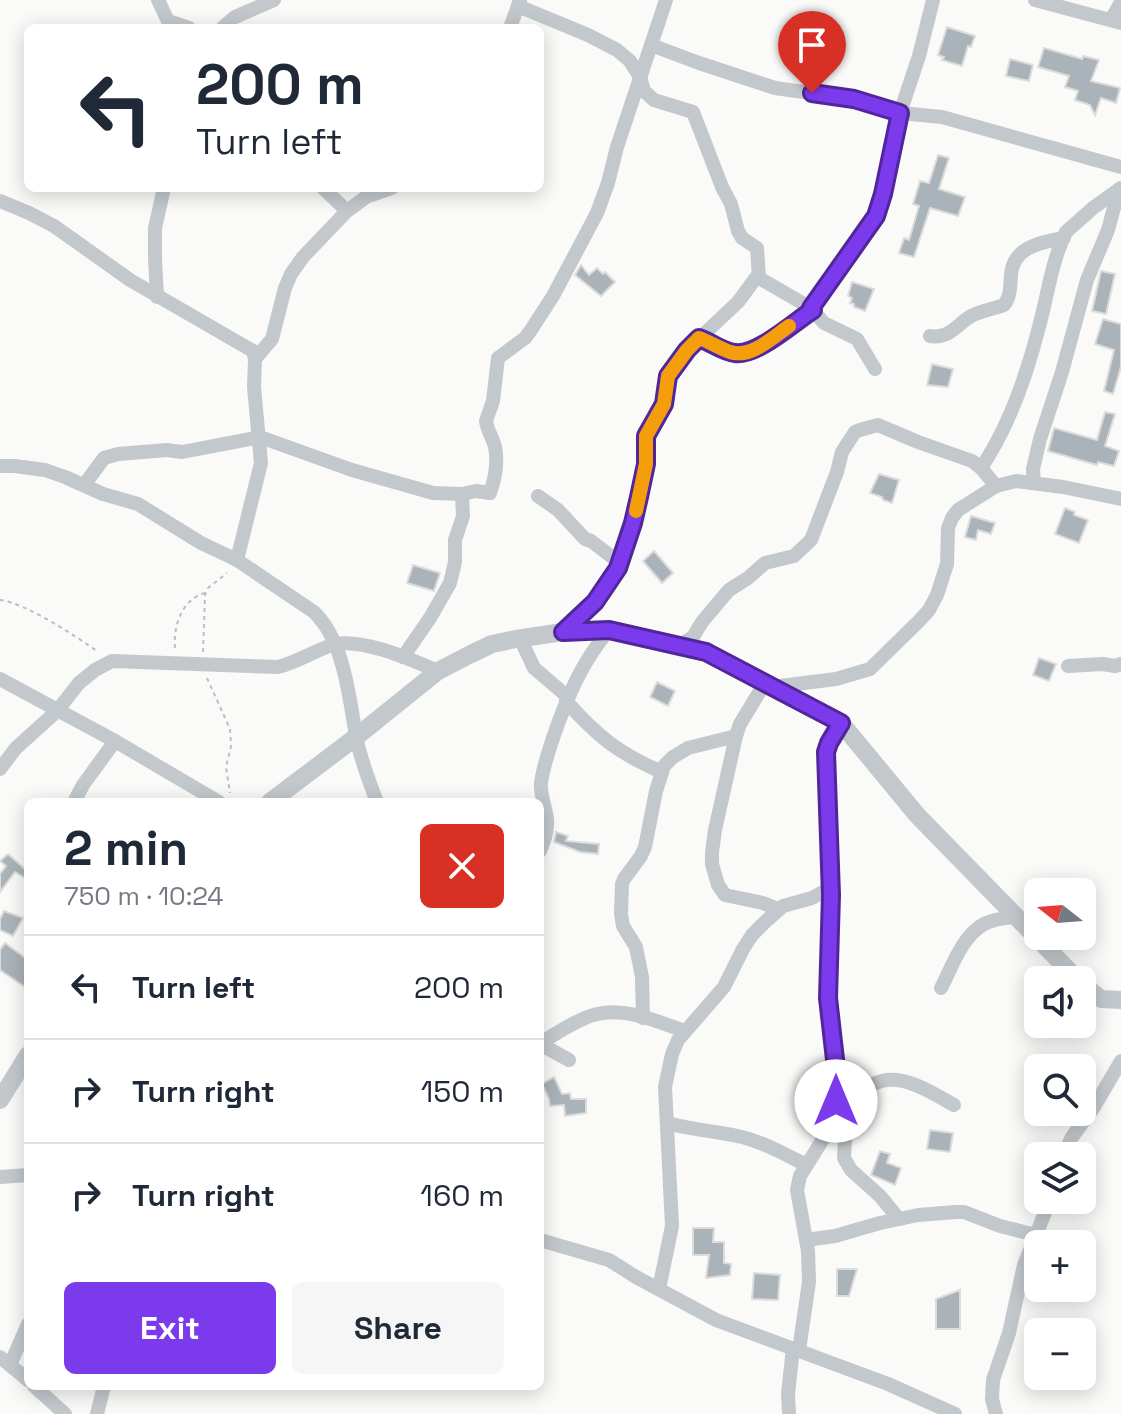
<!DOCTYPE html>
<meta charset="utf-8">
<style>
body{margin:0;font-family:"Space Grotesk",sans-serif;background:#f6f6f7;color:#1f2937;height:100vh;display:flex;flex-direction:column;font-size:30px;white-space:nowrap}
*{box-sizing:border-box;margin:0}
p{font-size:26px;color:#747a83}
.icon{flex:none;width:44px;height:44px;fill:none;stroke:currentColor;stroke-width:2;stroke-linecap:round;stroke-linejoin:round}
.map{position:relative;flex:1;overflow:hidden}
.drawer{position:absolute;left:24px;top:798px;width:520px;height:592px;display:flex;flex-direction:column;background:#fff;border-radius:12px;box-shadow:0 4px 20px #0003}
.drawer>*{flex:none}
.guide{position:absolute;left:24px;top:24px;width:520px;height:168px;border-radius:12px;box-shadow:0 4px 20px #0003;background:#fff;color:#1f2937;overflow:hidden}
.needle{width:52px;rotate:287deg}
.fabs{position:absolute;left:1024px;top:878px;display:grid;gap:16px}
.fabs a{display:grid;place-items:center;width:72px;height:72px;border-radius:12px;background:#fff;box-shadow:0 4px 20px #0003;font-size:40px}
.pin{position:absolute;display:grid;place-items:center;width:68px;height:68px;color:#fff;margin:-82px -34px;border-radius:50% 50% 50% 0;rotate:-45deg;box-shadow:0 0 8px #0007}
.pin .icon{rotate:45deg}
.me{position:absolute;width:88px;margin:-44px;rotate:0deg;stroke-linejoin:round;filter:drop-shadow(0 0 6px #0008)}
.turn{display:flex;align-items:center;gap:28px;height:168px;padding:0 40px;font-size:36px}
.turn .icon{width:104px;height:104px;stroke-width:2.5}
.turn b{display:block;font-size:56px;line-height:68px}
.round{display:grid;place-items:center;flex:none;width:84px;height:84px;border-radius:12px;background:#f6f6f7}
.overview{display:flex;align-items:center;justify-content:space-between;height:136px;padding:0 40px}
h1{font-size:48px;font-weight:700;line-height:60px}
.button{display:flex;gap:16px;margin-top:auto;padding:16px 40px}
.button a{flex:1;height:92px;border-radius:12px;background:#7c3aed;color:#fff;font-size:32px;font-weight:700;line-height:92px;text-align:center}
.button a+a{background:#f6f6f7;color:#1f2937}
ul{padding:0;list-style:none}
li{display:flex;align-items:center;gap:24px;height:104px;padding:0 40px;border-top:2px solid #e0e1e3}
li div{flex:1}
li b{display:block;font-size:30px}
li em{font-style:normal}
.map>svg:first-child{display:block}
</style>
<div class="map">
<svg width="1121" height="1414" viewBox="0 0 1121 1414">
<rect width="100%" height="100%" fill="#fafaf8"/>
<g fill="#aab3b9" stroke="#dcdcda" stroke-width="2">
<path d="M 947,27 L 975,36 L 971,47 L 968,46 L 962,66 L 942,60 L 944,57 L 938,55 Z"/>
<path d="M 1044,48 L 1082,59 L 1083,56 L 1099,60 L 1091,81 L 1120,88 L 1116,103 L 1101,98 L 1095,115 L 1090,105 L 1075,100 L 1078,91 L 1065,87 L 1069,76 L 1038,67 Z"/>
<path d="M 1010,59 L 1033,65 L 1029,81 L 1006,76 Z"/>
<path d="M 938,155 L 949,158 L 939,189 L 965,197 L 958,216 L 930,208 L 914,257 L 899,253 L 904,238 L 909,240 L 919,206 L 913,204 L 920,181 L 929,183 Z"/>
<path d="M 581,265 L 589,275 L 597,268 L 603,274 L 605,272 L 615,282 L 601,296 L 575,275 Z"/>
<path d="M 1101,271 L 1115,274 L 1106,314 L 1092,311 Z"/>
<path d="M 852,282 L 874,289 L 865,311 L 854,307 L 854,304 L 850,303 L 852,298 L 848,296 Z"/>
<path d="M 1103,319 L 1121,324 L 1121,367 L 1113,394 L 1104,391 L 1114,350 L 1095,344 Z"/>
<path d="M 932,364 L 953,369 L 948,387 L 927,385 Z"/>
<path d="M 1105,412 L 1115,414 L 1105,446 L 1119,451 L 1114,466 L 1098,462 L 1097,465 L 1048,451 L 1054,428 L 1097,440 Z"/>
<path d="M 879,474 L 899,480 L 892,503 L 883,500 L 882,497 L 870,493 Z"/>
<path d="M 1065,508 L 1075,512 L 1074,515 L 1088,520 L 1079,543 L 1055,534 Z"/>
<path d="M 971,516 L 995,523 L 991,534 L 978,530 L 976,540 L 965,537 Z"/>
<path d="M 654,551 L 673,573 L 662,583 L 643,561 Z"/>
<path d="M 413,565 L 440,573 L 434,591 L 407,583 Z"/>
<path d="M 1039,658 L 1056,664 L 1049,681 L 1033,675 Z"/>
<path d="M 657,682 L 675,691 L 668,706 L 650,697 Z"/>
<path d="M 556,832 L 568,836 L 566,841 L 599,844 L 598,854 L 580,852 L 554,842 Z"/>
<path d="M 8,854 L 28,872 L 28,878 L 27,879 L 15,872 L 0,892 L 0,874 L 6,866 L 0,861 Z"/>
<path d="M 4,911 L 23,918 L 13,936 L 0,930 L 0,919 Z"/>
<path d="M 5,943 L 28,960 L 28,989 L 0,970 L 0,950 Z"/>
<path d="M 554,1077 L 562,1094 L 570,1093 L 571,1099 L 586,1099 L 586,1113 L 565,1116 L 564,1105 L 550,1106 L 549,1099 L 542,1084 Z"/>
<path d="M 930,1130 L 953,1133 L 950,1152 L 927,1149 Z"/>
<path d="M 880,1151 L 890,1154 L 887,1163 L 901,1168 L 895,1185 L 871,1175 Z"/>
<path d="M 693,1228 L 714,1228 L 713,1242 L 724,1242 L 724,1263 L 731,1264 L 730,1275 L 706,1278 L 709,1255 L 693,1255 Z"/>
<path d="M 837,1269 L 857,1269 L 849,1296 L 837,1296 Z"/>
<path d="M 754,1273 L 780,1275 L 778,1300 L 752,1299 Z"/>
<path d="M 960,1290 L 960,1329 L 936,1329 L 936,1299 Z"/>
</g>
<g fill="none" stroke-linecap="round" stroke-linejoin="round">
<g stroke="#bbbfc2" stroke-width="2" stroke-dasharray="4 4" stroke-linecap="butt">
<path d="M 0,600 C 26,603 75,636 97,651"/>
<path d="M 175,648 C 173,626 182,599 205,593"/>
<path d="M 203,652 L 205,595 L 208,588 L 227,573"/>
<path d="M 207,678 L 230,729 L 231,746 L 226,767 L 230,793"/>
</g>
<g stroke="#c3c8cc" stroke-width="14">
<path d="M 158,0 L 168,21 L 189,28"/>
<path d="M 1035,0 L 1121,23"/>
<path d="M 518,6 L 588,35 L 617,50 L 630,61 L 640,77 L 644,91 L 654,100 L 693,112 L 722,187 L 731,204 L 738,231 L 742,238 L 757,248 L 759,278 L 811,308 L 824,323 L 857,339 L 875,369"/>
<path d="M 1111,20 L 1121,2"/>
<path d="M 222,28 L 235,17 L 274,0"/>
<path d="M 510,28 L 520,0"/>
<path d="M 651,45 L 699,63 L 775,88 L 854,99 L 900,113 L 942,117 L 1121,167"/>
<path d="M 323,188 L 347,211"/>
<path d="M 0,201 L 29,213 L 54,226 L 130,280 L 253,351 L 255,359 L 254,387 L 261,463 L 237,560"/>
<path d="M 157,297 L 155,258 L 155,228 L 164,188"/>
<path d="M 811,308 L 876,216 L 883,194 L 900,113 L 919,56 L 933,0"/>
<path d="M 930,336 C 950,339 956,325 971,316 C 981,311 993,309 1004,305 C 1011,296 1010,286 1011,275 C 1013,247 1041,242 1064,238"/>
<path d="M 699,338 C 711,342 723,352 735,353 C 755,356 795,321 813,310"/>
<path d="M 255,359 L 272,339 L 285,288 L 291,274 L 303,257 L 347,211 L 366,197 L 392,188"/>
<path d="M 0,466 L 15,466 L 45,470 L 65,477 L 103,494 L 138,504 L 201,543 L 237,560 L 314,612 C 344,641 349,696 356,736 C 360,758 369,781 377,802"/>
<path d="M 981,468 C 1009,427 1028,371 1040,323 C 1048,293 1052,260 1066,232 L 1093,208 L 1121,188"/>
<path d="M 1034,483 L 1033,469 L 1040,439 L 1062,372 L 1087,280 L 1108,230 L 1119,189"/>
<path d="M 84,485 L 104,458 L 118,454 L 167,450 L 182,452 L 260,437 L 352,470 L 433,493 L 462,494 L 476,491 L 490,493 C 495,479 498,462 495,447 C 493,438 487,430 486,421 L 493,401 L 498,358 L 525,338 L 531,330 L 553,296 L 597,213 L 608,183 L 617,147 L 666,0"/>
<path d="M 538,496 L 558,510 L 585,539 L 591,541 L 620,563"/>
<path d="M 563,632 L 595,602 L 612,578 L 621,560 L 639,497 L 646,464 L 646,436 L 664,404 L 668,376 L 687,350 L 738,302 L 758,275"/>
<path d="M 520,638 L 534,668 L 568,697"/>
<path d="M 679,646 L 693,637 L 702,622 L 729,590 L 748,578 L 765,563 L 794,556 L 811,540 L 837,472 L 842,452 L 855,432 L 860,430 L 878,425 L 918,442 L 972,461 L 981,468 L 996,486"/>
<path d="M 403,657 L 430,618 L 450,583 L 455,562 L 455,540 L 463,516 L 462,494"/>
<path d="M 1068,666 L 1103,664 L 1115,666 L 1121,664"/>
<path d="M 0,679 L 115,741 L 219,802"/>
<path d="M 765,683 L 740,724 L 736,736 L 715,830 L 712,852 L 712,864 L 718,885 L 725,895 L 763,903 L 778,909"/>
<path d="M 772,687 L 836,679 L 870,669 L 919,621 L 929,610 L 937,595 L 947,564 L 948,528 L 952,518 L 958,510 L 996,486 L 1016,481 L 1063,487 L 1121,499"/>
<path d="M 566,701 C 597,736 619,754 662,772"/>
<path d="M 0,769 L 16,748 L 57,711 L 79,683 L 95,670 L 112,661 L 278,667 C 298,662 319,648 336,644 C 366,639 411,660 438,671"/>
<path d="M 74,802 L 83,785 L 115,741"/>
<path d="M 540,851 C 544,841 548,831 547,820 C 546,808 540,796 541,783 C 543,767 549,750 554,735 C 568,695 582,662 609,630"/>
<path d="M 941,988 C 952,967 962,936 984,924 C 993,919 1005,918 1015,917"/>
<path d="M 643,1018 L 642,977 L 636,947 L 623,926 L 621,914 L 622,884 L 624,879 L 641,856 L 645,847 L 656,791 L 664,766 L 673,757 L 688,748 L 736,736"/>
<path d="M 540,1043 C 556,1034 579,1018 597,1014 C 626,1007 658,1022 685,1031"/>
<path d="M 540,1044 L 569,1060"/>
<path d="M 853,1094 L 856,1106 L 845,1140 L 844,1158 L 851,1170 L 880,1196 L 899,1219"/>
<path d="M 847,1096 C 859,1092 870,1084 882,1081 C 906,1075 934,1094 954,1105"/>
<path d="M 667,1123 C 692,1130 717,1131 742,1137 C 765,1143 785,1154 806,1165"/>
<path d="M 1063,1156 L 1072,1137 L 1094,1107 L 1121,1061"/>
<path d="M 0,1177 L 28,1175"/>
<path d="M 540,1240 L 609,1260 L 636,1277 L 716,1320 L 888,1384 L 955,1414"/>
<path d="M 806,1240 L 835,1236 L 880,1223 L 918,1215 L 956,1212 L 964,1212 L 1000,1226 L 1036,1235"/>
<path d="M 659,1289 L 672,1226 L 665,1087 L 672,1054 L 678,1040 L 724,987 L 743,949 L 752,935 L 765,922 L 783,906 L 812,898 L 830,888"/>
<path d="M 799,1350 L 809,1282 L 808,1251 L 797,1190 L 800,1176 L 828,1131 L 833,1119 L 836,1101 L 837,1077 L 828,998 L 831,895 L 826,752 L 829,743 L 841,723"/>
<path d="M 0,1357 L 28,1380"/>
<path d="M 10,1365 L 28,1324"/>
<path d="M 34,1386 L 65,1414"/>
<path d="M 97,1414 L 104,1386"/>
<path d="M 789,1414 L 788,1394 L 793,1348"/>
<path d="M 996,1414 L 992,1399 L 993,1380 L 1009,1333 L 1024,1265 L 1050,1200"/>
</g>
<g stroke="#c3c8cc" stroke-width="18">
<path d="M 270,802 L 356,737 L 438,671 L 471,654 L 492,644 L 516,639 L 563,632 L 609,630 L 706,652 L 841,723 L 917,815 L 1078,980"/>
<path d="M 1082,984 L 1101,999 L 1121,1000"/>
<path d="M 0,1100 L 28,1055"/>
</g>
</g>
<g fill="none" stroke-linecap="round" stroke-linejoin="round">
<g stroke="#51269a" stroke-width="20">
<path id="route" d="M 812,93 L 854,99 L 900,113 L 883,194 L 876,216 L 811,308 L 813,310 C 794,322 757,356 735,353 C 723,352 711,342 699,338 L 687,350 L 668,376 L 664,404 L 646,436 L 646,464 L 639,497 L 633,523 L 618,568 L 595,602 L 563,632 L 609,630 L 706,652 L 841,723 L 829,743 L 826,752 L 831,895 L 828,998 L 837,1077 L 836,1101"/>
</g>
<use href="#route" stroke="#7c3aed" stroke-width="14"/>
<path stroke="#f59e0b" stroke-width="14" d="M 636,511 L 646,464 L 646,436 L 664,404 L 668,376 L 687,350 L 699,338 C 710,342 719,348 730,352 C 751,359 773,337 789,326"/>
</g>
</svg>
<div class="fabs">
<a><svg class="needle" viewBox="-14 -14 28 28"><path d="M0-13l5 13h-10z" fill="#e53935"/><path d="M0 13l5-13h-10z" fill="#747a83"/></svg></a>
<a><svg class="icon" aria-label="sound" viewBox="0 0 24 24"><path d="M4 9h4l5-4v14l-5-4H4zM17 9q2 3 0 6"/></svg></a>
<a><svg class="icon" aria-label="search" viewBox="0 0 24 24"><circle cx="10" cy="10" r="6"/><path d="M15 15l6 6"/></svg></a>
<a><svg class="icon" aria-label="layers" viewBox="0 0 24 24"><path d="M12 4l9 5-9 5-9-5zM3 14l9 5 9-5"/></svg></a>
<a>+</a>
<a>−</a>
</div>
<div class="pin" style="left:812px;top:93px;background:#d93025"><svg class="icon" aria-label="arrive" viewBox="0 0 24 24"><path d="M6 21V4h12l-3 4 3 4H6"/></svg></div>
<svg class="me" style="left:836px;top:1101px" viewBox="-20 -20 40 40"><circle r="19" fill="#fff"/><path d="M0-13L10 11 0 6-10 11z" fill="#7c3aed"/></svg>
<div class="guide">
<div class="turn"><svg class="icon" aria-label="left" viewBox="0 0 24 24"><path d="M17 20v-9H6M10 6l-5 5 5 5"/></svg><div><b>200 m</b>Turn left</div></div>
</div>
<section class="drawer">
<div class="overview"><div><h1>2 min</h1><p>750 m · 10:24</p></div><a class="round" style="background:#d93025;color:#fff"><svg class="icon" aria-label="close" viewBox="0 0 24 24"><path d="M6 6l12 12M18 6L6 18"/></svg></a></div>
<ul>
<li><svg class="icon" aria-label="left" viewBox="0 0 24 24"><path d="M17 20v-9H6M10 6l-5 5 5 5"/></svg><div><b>Turn left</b></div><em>200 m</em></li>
<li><svg class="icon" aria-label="right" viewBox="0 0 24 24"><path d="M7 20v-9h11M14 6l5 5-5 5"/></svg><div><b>Turn right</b></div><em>150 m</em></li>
<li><svg class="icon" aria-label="right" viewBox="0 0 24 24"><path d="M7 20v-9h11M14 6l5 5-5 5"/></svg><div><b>Turn right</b></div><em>160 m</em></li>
</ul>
<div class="button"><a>Exit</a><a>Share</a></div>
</section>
</div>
